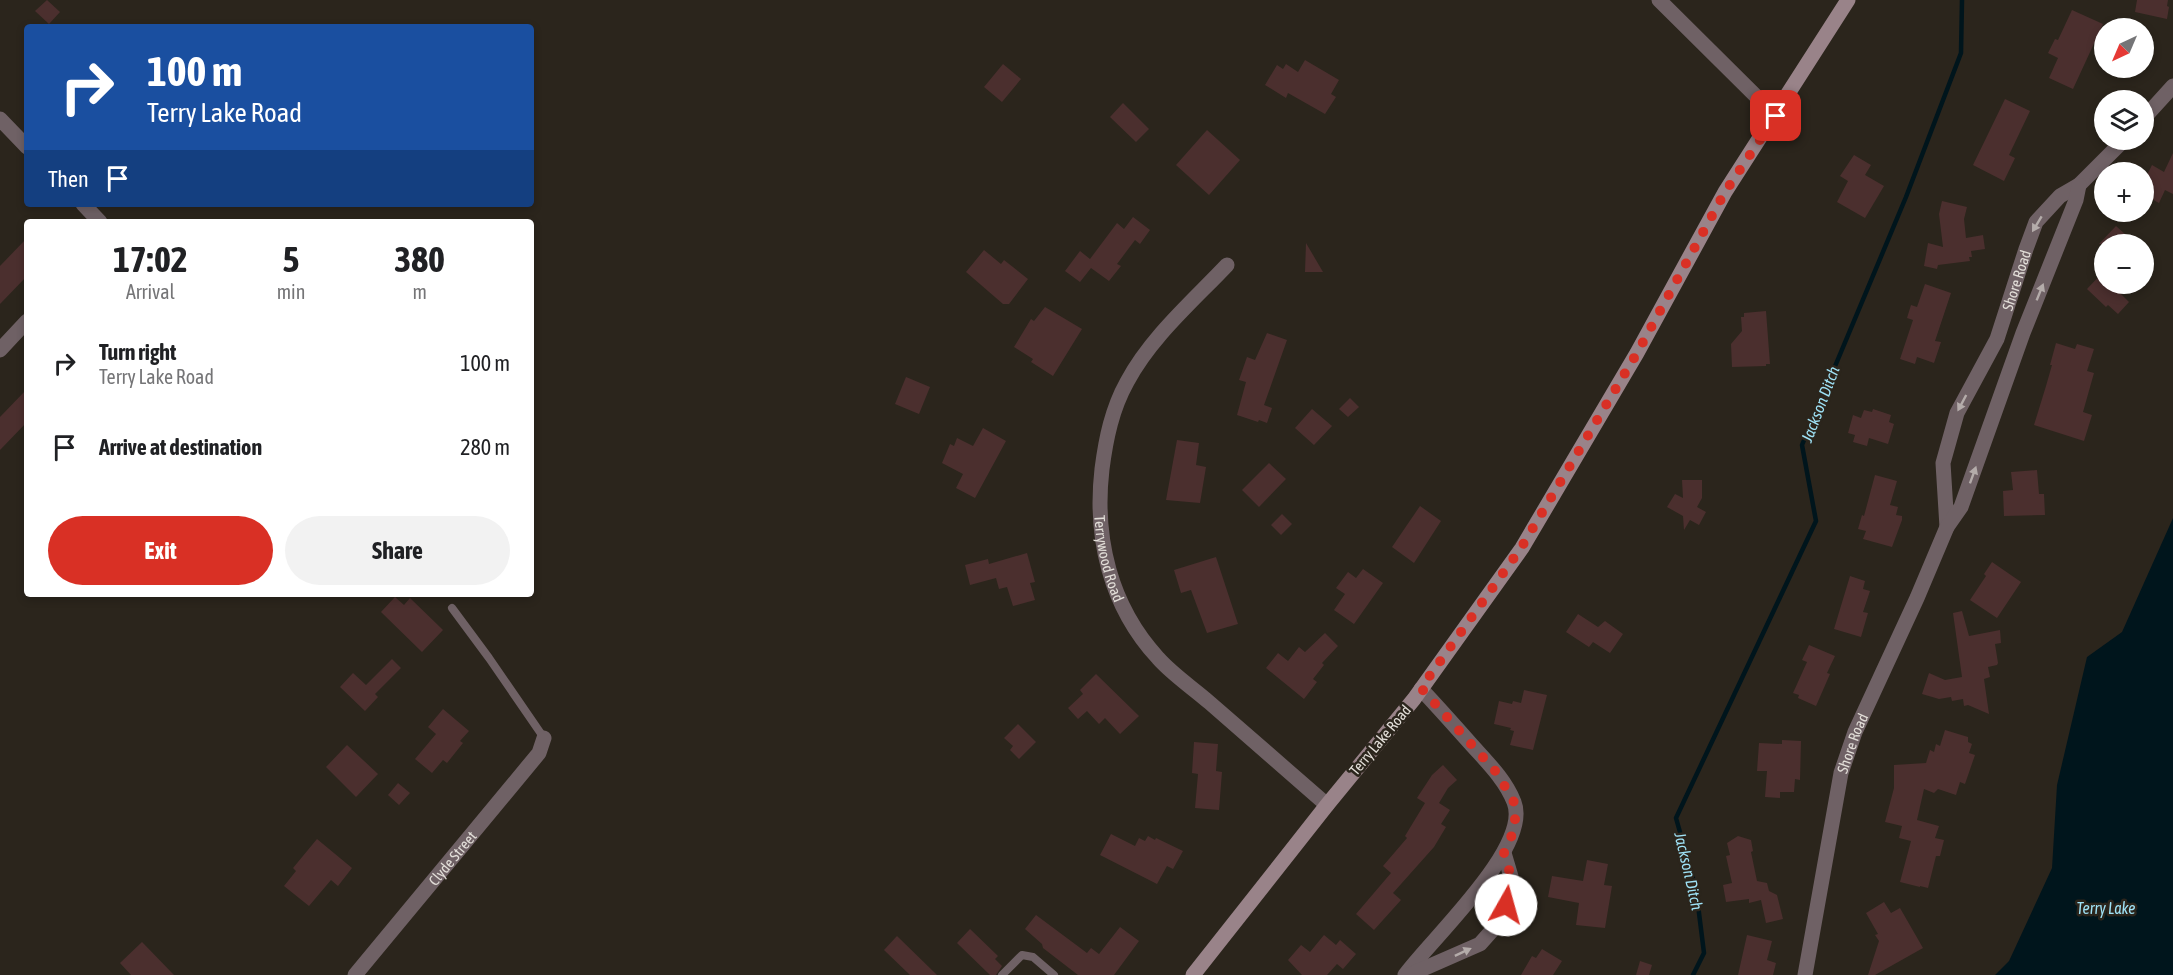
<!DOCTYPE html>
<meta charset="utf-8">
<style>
body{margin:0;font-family:"Asap Condensed",sans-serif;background:#f2f2f2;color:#202124;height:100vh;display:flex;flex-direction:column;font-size:22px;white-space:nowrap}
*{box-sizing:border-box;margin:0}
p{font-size:20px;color:#757577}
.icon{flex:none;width:33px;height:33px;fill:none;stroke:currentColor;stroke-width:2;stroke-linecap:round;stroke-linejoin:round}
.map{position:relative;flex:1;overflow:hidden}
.panel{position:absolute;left:24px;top:219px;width:510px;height:378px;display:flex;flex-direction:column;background:#fff;border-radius:6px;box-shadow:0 3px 9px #0003}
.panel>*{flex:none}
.hud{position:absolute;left:24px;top:24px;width:510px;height:183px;border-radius:6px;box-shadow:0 3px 9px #0003;background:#1a4fa0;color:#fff;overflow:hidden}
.needle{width:39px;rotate:224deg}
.controls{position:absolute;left:2094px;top:18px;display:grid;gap:12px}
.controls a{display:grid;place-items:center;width:60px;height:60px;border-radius:50%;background:#fff;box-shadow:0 3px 9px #0003;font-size:30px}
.pin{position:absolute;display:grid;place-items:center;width:51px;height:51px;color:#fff;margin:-26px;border-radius:12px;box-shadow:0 3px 9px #0006}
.me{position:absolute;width:66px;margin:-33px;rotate:7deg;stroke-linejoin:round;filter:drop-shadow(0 0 4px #0008)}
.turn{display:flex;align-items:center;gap:21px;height:126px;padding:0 24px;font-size:27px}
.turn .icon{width:78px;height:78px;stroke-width:2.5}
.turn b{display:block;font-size:42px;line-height:51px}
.then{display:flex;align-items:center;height:57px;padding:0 24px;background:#0003;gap:12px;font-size:22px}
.eta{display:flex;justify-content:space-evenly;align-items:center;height:102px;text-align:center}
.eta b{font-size:36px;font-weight:700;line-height:42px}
.action{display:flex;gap:12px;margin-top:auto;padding:12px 24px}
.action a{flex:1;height:69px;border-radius:36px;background:#d93025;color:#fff;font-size:24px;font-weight:700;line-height:69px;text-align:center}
.action a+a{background:#f2f2f2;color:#202124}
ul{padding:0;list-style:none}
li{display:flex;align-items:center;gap:18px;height:84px;padding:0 24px}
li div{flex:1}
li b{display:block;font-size:22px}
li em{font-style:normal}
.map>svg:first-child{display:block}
</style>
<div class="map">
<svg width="2173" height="975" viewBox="0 0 2173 975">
<rect width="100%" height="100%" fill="#2b251c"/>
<path fill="#00151c" d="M 2173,518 L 2173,975 L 1995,975 L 2009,961 L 2052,868 L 2057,785 L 2087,657 L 2122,632 Z"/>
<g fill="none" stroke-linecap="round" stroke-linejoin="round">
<path stroke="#00151c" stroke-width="4.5" d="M 1693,975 L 1704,953 L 1696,889 L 1676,818 L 1816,521 L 1802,445 L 1906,197 L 1961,53 L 1962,0"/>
</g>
<g fill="#4b2f2e">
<path d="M 47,0 L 60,12 L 49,24 L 35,11 Z"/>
<path d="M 2137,0 L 2168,0 L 2167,6 L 2169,7 L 2167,19 L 2135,12 Z"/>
<path d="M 2072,10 L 2103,24 L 2073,89 L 2049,78 L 2058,58 L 2048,53 L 2055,39 L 2058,40 Z"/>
<path d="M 1305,60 L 1339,80 L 1331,94 L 1336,97 L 1325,114 L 1288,93 L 1286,98 L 1265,85 L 1277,65 L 1283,69 L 1286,64 L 1298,72 Z"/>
<path d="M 1003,64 L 1021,79 L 1002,102 L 984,87 Z"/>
<path d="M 2005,99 L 2030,111 L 2009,155 L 2015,158 L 2004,181 L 1973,165 Z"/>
<path d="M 1123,103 L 1149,129 L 1136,142 L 1110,117 Z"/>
<path d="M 1207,130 L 1240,160 L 1209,195 L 1176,165 Z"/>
<path d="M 2173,153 L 2173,194 L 2165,190 L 2159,203 L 2144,195 L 2144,181 L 2152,165 L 2164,172 Z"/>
<path d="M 1854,155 L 1871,165 L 1865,175 L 1884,186 L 1865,218 L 1837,202 L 1848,181 L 1840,176 Z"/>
<path d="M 1942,201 L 1967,207 L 1964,219 L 1966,238 L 1983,235 L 1985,249 L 1971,251 L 1972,257 L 1969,257 L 1970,261 L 1938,265 L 1937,269 L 1924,266 L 1928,243 L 1943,247 L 1939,214 Z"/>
<path d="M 1133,217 L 1150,230 L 1140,244 L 1135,240 L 1117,264 L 1121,266 L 1109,281 L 1091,268 L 1080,282 L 1065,271 L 1080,251 L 1090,259 L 1117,223 L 1124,229 Z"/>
<path d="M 2116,226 L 2136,244 L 2099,244 Z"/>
<path d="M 27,238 L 27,276 L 0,304 L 0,266 Z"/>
<path d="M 1306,243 L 1323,272 L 1305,272 Z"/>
<path d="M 984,250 L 1001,264 L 1004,260 L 1028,279 L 1009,304 L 1003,304 L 966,272 Z"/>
<path d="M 2104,271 L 2104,284 L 2128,284 L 2120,293 L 2129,302 L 2118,314 L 2108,305 L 2106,307 L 2087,289 Z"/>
<path d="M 1925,284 L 1951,293 L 1935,341 L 1941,342 L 1934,363 L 1917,357 L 1915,364 L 1900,359 L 1913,320 L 1907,318 L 1911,305 L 1917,307 Z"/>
<path d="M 1045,307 L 1082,329 L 1053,376 L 1031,362 L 1033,359 L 1014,347 L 1031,319 L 1034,321 Z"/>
<path d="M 1766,311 L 1770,364 L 1766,364 L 1766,366 L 1732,367 L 1731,344 L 1742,331 L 1741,317 L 1744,317 L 1744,313 Z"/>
<path d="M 1267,333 L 1287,340 L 1264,405 L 1272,408 L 1267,423 L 1259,420 L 1258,422 L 1237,415 L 1246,382 L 1239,380 L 1247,357 L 1255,360 Z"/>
<path d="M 2056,343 L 2075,349 L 2077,344 L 2094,349 L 2087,371 L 2094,373 L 2083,412 L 2092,415 L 2084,441 L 2034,425 L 2046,386 L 2052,365 L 2050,365 Z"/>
<path d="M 906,377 L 930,387 L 919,414 L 895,404 Z"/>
<path d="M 27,389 L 27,422 L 0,450 L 0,417 Z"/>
<path d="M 1350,398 L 1359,407 L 1348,417 L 1339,409 Z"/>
<path d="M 1312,409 L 1332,426 L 1314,445 L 1295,428 Z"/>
<path d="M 1873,409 L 1891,415 L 1889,422 L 1894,424 L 1888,444 L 1869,438 L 1867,446 L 1853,442 L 1855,435 L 1848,433 L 1853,415 L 1861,418 L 1864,410 L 1872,412 Z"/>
<path d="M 983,428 L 1006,441 L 975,498 L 956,488 L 963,474 L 942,463 L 950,444 L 954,446 L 957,438 L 973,446 Z"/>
<path d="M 1177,440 L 1199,443 L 1196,465 L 1206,467 L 1200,503 L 1166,500 Z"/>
<path d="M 1269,463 L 1286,479 L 1259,507 L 1242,490 Z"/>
<path d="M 2037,470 L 2039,494 L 2044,494 L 2045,515 L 2004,516 L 2003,491 L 2013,490 L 2011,472 Z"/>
<path d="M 1875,475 L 1897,481 L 1890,505 L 1898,507 L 1896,515 L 1902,516 L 1902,520 L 1892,547 L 1863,539 L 1866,531 L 1858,529 L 1862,515 L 1864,516 Z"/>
<path d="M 1682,480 L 1702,480 L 1702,498 L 1697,507 L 1706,512 L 1699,525 L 1690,520 L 1684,530 L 1683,516 L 1667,507 L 1675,494 L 1683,498 Z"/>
<path d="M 1420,506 L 1441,521 L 1414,563 L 1392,547 Z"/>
<path d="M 1282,514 L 1292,524 L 1281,535 L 1271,525 Z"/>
<path d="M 1027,553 L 1035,582 L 1030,583 L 1035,600 L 1013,606 L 1007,587 L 999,589 L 996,578 L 970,585 L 965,565 L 988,559 L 989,564 Z"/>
<path d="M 1216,557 L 1238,624 L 1207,633 L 1191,590 L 1181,593 L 1174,570 Z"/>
<path d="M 1992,562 L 2021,582 L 1997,618 L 1970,600 L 1986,576 L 1984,574 Z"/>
<path d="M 1363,569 L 1383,583 L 1354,624 L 1334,610 L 1345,594 L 1336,588 L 1348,572 L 1356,578 Z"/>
<path d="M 1850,576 L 1865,581 L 1863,589 L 1870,591 L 1863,612 L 1868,613 L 1861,637 L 1834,629 Z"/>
<path d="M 395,597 L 404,605 L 410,598 L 443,630 L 422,652 L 381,612 Z"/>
<path d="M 1962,611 L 1969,636 L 2000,630 L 2001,643 L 1995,644 L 1998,663 L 1997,665 L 1988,667 L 1990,677 L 1984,679 L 1989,714 L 1968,705 L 1964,706 L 1963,699 L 1952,701 L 1951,697 L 1939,699 L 1922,694 L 1929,673 L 1945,680 L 1962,677 L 1953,613 Z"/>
<path d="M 1578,614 L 1598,627 L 1605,621 L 1623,634 L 1610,653 L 1593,642 L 1589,647 L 1566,632 Z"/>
<path d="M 1325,633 L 1338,646 L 1322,663 L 1324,665 L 1313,679 L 1317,682 L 1304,699 L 1266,668 L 1278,653 L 1288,661 L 1299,647 L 1305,652 Z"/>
<path d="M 1809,645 L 1835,656 L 1827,673 L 1830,674 L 1816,706 L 1798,698 L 1799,695 L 1793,693 L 1807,662 L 1802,660 Z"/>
<path d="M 392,659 L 401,668 L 375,694 L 378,697 L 365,711 L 340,687 L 353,673 L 366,685 Z"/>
<path d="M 1096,674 L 1139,716 L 1120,734 L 1105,718 L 1099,724 L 1087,711 L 1078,719 L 1068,708 L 1083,694 L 1080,690 Z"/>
<path d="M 1524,690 L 1547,695 L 1533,750 L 1510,745 L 1514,731 L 1510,730 L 1511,728 L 1494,724 L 1499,701 L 1512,704 L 1513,701 L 1521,703 Z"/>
<path d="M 443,709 L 469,731 L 460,741 L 463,743 L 447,763 L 443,760 L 432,773 L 415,759 L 436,734 L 428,727 Z"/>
<path d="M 1018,724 L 1036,742 L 1019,759 L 1010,750 L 1013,746 L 1004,738 Z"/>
<path d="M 1945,730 L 1968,737 L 1968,742 L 1972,744 L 1969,753 L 1975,755 L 1965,784 L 1960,782 L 1956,795 L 1938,789 L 1934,793 L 1924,789 L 1917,820 L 1939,826 L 1935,838 L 1944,840 L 1940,856 L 1936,856 L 1928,888 L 1920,886 L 1920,887 L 1900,882 L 1911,841 L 1899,838 L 1902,826 L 1885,822 L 1894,788 L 1894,765 L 1926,763 L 1930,750 L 1934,752 L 1936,744 L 1940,746 Z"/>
<path d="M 1782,740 L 1801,741 L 1800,780 L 1795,779 L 1794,792 L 1780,792 L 1780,798 L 1765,797 L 1767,771 L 1757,771 L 1759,743 L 1782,744 Z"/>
<path d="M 1194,742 L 1218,744 L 1216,771 L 1222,772 L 1219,810 L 1195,808 L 1198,774 L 1192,773 Z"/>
<path d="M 347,745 L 378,774 L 356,797 L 326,767 Z"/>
<path d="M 1443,765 L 1457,780 L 1448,788 L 1439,803 L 1450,810 L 1441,824 L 1446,827 L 1434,847 L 1393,893 L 1401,900 L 1374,930 L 1356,914 L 1391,873 L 1383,866 L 1407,838 L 1405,836 L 1425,803 L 1417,798 L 1432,775 Z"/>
<path d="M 398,783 L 410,793 L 399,805 L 388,795 Z"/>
<path d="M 1111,834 L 1135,846 L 1139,838 L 1145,841 L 1148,836 L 1155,840 L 1156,838 L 1183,851 L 1173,869 L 1167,866 L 1157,884 L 1100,855 Z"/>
<path d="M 1738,836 L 1751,840 L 1753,851 L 1751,852 L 1757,881 L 1767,883 L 1769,891 L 1777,895 L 1783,919 L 1766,923 L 1761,900 L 1749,903 L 1749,899 L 1726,902 L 1723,885 L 1732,883 L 1726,856 L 1730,855 L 1727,843 Z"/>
<path d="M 317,839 L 352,868 L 338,886 L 331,880 L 309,906 L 284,886 L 296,871 L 293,868 Z"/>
<path d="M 1587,860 L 1608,864 L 1604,885 L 1612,886 L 1605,928 L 1576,925 L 1579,903 L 1548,897 L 1552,876 L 1583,881 Z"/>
<path d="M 1884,902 L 1891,913 L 1900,908 L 1923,948 L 1875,975 L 1868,975 L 1879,941 L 1875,935 L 1878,934 L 1866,913 Z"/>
<path d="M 1036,915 L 1087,953 L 1091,948 L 1099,954 L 1120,927 L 1139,941 L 1114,975 L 1078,975 L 1043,948 L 1042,944 L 1025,929 Z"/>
<path d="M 970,929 L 998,956 L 995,959 L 1002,966 L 996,975 L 990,975 L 957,943 Z"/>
<path d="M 1324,935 L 1336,945 L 1340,940 L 1356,954 L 1343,969 L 1337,964 L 1327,975 L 1302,975 L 1288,960 L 1301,945 L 1310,952 Z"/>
<path d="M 1747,935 L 1772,941 L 1767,960 L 1776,963 L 1773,975 L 1738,975 Z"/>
<path d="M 897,936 L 937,975 L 910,975 L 884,950 Z"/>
<path d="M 142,942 L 174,975 L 131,975 L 120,963 Z"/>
<path d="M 1542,949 L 1562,961 L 1553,975 L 1521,975 L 1532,956 L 1536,958 Z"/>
<path d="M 1640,961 L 1652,965 L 1649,975 L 1636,975 Z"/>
</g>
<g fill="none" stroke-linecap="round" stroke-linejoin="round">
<g stroke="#6f6165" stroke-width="8">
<path d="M 452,608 L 489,658 L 544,738"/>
<path d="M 1002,975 L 1022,955 L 1033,957 L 1054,975"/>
</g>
<g stroke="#6f6165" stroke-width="15">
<path d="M 1659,0 L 1776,116"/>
<path d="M 2144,118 L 2173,86"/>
<path d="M 0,119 L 27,147"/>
<path d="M 83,204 L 100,222"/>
<path id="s1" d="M 1227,265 C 1193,301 1151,337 1127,382 C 1112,409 1106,438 1102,469 C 1094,538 1110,606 1158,658 C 1173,675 1193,688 1210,703 C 1249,737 1288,771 1327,805"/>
<path d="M 0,350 L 27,321"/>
<path id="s2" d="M 1947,527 L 1943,463 L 1957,413 L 1997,339 L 2026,249 L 2036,222 L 2060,196 L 2079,185 L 2124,140"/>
<path id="s3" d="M 355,975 L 539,753 L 544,738"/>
<path d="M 1405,975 C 1431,939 1532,847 1514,802 C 1505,779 1486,761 1470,743 C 1454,725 1438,707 1421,689"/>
<path d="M 1409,975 L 1480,944 L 1504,917 L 1512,880 L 1504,853"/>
<path id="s4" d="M 1805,975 L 1841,773 L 1855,732 L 1917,598 L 1947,527 L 1961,507 L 2023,333 L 2076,200 L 2079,185"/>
</g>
<path stroke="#998389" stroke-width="15" d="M 1193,975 L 1327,805 L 1414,699 L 1522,548 L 1637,353 L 1725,192 L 1848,0"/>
</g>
<defs><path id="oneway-solid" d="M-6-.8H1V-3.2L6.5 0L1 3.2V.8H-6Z" transform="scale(1.5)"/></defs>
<g fill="#b4acaa">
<use href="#oneway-solid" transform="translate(2037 224) rotate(121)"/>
<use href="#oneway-solid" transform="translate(2040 292) rotate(-68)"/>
<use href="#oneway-solid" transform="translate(1962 403) rotate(118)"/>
<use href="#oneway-solid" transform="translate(1973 475) rotate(-70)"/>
<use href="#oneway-solid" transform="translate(1463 952) rotate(-25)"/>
</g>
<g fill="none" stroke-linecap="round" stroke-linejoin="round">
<path stroke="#d93025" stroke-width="10" stroke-dasharray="0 18" d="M 1506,905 L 1512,880 L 1504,853 L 1515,828 L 1515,804 L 1497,773 L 1421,688 L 1521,548 L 1637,353 L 1725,192 L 1776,116"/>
</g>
<g text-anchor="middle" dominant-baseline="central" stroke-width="5" stroke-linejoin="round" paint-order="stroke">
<g font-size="15" fill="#e2ded8" stroke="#2b251c">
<text stroke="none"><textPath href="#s2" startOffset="262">Shore Road</textPath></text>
<text stroke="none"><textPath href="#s1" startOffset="336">Terrywood Road</textPath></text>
<text transform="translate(1380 740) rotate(-50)">Terry Lake Road</text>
<text stroke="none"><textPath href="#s4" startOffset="237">Shore Road</textPath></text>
<text stroke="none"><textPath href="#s3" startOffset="152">Clyde Street</textPath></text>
</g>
<g font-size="16" font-style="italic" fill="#9fe2f6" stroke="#2b251c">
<text transform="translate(1820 404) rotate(-69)">Jackson Ditch</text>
<text transform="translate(1689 871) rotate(77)">Jackson Ditch</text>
<text x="2106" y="908">Terry Lake</text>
</g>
</g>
</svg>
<div class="controls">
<a><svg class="needle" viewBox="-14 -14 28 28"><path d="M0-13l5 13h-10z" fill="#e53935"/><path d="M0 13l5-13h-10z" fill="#757577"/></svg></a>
<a><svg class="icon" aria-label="layers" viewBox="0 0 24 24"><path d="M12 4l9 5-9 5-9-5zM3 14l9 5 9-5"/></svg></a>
<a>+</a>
<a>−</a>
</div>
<div class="pin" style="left:1776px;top:116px;background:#d93025"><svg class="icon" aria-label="arrive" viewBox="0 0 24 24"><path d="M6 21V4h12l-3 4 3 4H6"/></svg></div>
<svg class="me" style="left:1506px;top:905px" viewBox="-20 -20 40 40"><circle r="19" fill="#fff"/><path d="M0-13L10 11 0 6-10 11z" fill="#d93025"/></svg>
<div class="hud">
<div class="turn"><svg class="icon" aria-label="right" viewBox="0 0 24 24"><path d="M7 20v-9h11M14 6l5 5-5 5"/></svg><div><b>100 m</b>Terry Lake Road</div></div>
<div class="then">Then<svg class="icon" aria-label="arrive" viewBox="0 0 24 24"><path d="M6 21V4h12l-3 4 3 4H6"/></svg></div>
</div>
<section class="panel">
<div class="eta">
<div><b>17:02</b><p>Arrival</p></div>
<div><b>5</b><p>min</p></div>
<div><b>380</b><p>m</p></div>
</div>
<ul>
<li><svg class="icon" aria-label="right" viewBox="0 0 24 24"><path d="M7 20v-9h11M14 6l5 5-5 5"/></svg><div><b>Turn right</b><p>Terry Lake Road</p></div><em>100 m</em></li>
<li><svg class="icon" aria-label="arrive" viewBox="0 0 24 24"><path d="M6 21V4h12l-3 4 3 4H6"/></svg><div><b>Arrive at destination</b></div><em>280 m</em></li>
</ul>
<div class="action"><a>Exit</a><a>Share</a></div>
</section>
</div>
